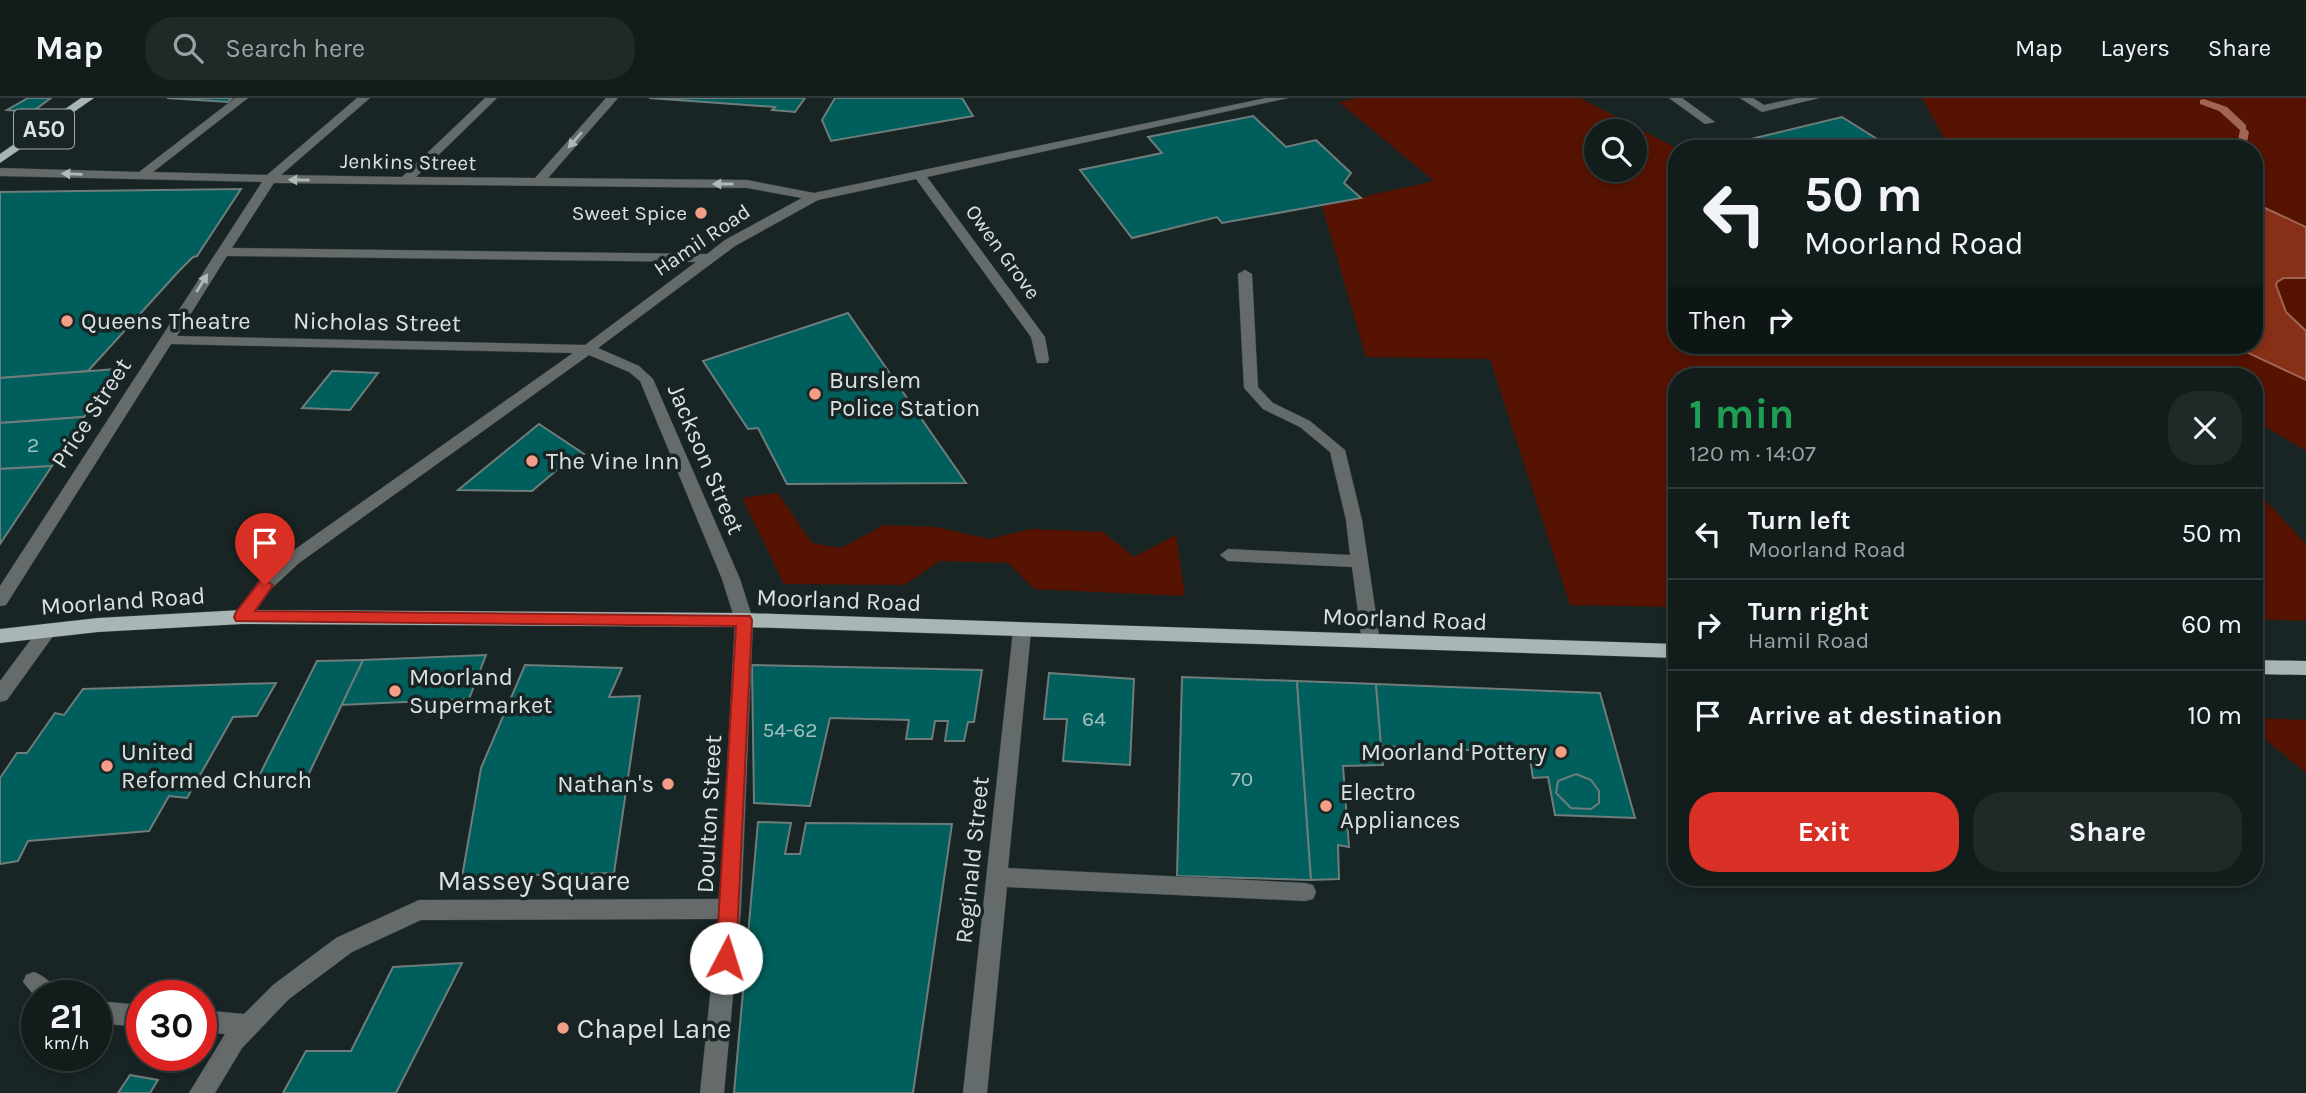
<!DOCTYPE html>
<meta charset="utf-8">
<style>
body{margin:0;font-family:Karla,sans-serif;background:#1f2928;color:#f1f3f6;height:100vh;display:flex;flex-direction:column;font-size:26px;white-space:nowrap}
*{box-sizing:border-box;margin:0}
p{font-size:23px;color:#9ca1a3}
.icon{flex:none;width:38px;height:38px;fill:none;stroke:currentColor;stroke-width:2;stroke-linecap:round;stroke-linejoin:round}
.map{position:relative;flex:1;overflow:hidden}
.side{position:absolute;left:1668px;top:270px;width:595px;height:518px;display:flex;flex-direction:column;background:#121c1b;border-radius:28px;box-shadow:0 4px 10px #0003,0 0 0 2px #313a3a}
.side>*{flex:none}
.hud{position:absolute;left:1668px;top:42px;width:595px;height:214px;border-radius:28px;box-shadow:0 4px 10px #0003,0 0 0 2px #313a3a;background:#121c1b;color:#f1f3f6;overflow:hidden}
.buttons{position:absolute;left:1584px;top:21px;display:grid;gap:14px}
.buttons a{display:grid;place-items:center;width:63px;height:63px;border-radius:50%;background:#121c1b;box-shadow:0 4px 10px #0003,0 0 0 2px #313a3a;font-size:35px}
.speed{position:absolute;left:21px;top:882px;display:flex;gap:14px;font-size:35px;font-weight:700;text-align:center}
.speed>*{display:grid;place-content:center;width:91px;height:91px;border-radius:50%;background:#121c1b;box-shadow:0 4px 10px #0003,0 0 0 2px #313a3a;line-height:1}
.speed small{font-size:18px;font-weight:400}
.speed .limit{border:10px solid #d22;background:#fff;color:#111}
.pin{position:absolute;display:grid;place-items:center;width:60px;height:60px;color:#fff;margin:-72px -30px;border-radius:50% 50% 50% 0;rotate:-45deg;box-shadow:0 0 7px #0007}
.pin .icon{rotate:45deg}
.me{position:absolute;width:77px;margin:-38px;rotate:5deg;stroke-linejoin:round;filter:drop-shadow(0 0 5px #0008)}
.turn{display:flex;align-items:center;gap:24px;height:147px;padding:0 21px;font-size:32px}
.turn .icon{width:91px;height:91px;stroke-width:2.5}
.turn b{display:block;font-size:49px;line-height:60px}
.then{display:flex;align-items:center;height:66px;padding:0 21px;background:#0003;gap:14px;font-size:26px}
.round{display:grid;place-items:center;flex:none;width:74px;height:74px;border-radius:28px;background:#1f2928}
.summary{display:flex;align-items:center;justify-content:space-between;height:119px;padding:0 21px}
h1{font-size:42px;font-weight:700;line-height:52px;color:#1e9e55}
.action{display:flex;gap:14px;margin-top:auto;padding:14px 21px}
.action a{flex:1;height:80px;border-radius:28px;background:#d93025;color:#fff;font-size:28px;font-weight:700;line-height:80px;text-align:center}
.action a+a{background:#1f2928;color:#f1f3f6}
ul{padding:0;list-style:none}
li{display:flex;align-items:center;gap:21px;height:91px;padding:0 21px;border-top:2px solid #313a3a}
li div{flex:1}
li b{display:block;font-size:26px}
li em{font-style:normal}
header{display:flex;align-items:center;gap:42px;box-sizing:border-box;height:98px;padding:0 35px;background:#121c1b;border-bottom:2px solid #313a3a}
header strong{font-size:33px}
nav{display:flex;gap:38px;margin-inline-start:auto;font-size:24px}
.search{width:490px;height:63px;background:#1f2928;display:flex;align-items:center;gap:18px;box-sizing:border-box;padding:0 24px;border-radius:28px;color:#9ca1a3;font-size:26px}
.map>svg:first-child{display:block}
</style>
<header>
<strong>Map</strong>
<div class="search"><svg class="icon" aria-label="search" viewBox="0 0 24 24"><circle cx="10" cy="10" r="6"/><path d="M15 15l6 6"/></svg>Search here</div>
<nav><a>Map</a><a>Layers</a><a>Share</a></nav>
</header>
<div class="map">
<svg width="2306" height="995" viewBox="0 0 2306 995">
<rect width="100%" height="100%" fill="#182524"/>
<g fill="#561301" fill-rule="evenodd">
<path d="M 1356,0 L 1580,0 L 1678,51 L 1676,247 L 2254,247 L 2254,51 L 1950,51 L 1922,0 L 2306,0 L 2306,353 L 2264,328 L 2254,329 L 2254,278 L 1676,278 L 1676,509 L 1570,507 L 1490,261 L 1366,259 L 1322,108 L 1434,83 L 1339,4 ZM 1596,33 L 1634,33 L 1634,72 L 1596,72 Z"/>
<path d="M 2254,390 L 2306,446 L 2306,523 L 2254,521 Z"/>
<path d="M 778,395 L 812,445 L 841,450 L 884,427 L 937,429 L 989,441 L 1031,431 L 1103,434 L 1134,459 L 1176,437 L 1185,498 L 1034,491 L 1008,465 L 940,463 L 904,487 L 784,486 L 742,400 Z"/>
<path d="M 2254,620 L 2306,622 L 2306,675 L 2254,632 Z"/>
</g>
<path fill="#883017" stroke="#a16554" stroke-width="2" d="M 2254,105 L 2306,129 L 2306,180 L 2284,180 L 2277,184 L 2276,187 L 2286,214 L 2306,233 L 2306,282 L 2242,252 L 2238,247 L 2254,247 Z"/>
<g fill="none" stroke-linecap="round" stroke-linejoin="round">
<path fill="#a16554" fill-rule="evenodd" d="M 2204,1 L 2227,9 L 2246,27 L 2246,31 L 2249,34 L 2246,49 L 2237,47 L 2240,32 L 2219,13 L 2200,6 L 2200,2 Z"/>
</g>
<g fill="#005f5c" stroke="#6e7d7c" stroke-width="2">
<path d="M 28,0 L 51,0 L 32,14 L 7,12 Z"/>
<path d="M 167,0 L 232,0 L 228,4 Z"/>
<path d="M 649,0 L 805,0 L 795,14 L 772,12 L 775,9 Z"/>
<path d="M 835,0 L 962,0 L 973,18 L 831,43 L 822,22 Z"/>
<path d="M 1253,18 L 1286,49 L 1316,42 L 1351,75 L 1344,85 L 1361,100 L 1222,125 L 1217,119 L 1132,140 L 1080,72 L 1162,55 L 1148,39 Z"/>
<path d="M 1842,19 L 1893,51 L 1761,51 L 1747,42 Z"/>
<path d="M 241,91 L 197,158 L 193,159 L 179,173 L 88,273 L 0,280 L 0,94 Z"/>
<path d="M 848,215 L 966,385 L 787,386 L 758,330 L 748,331 L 703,263 Z"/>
<path d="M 117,271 L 84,319 L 0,325 L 0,280 Z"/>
<path d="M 332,273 L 378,275 L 350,312 L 302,310 Z"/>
<path d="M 84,319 L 52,368 L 0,371 L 0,325 Z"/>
<path d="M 539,326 L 584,356 L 558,371 L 532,393 L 458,392 Z"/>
<path d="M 52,368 L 0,446 L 0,371 Z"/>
<path d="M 486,557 L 469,601 L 341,607 L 363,562 Z"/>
<path d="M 363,562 L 304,686 L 254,688 L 317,563 Z"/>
<path d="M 525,567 L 622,570 L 609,599 L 640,598 L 614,775 L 462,779 L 481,670 Z"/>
<path d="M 752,567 L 982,572 L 974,624 L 968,624 L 964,643 L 945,643 L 948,623 L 935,623 L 932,641 L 906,641 L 909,622 L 830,620 L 810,708 L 754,705 Z"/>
<path d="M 1049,575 L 1134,581 L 1130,667 L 1063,663 L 1067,621 L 1044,621 Z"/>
<path d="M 1182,579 L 1297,583 L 1311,782 L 1177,778 Z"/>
<path d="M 1297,583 L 1376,586 L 1383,667 L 1343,668 L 1349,749 L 1338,747 L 1339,781 L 1311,782 Z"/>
<path d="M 276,585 L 257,618 L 233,619 L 187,700 L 169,698 L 149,733 L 28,743 L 18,763 L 0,766 L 0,680 L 17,655 L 27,655 L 55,615 L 64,617 L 83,591 Z"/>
<path d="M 1376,586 L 1600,595 L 1635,720 L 1555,717 L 1548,679 L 1533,680 L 1529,655 L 1381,648 Z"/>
<path d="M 1576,676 L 1591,682 L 1599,693 L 1599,705 L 1591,711 L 1571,710 L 1556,695 L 1558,683 Z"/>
<path d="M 758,724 L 791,725 L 785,756 L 800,756 L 806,725 L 952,726 L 913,995 L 734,995 Z"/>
<path d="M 462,865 L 396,995 L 283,995 L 306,953 L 351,953 L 393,869 Z"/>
<path d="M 130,977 L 158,982 L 150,995 L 118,995 Z"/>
</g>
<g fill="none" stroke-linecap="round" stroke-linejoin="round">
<g stroke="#333f3f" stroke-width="1">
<g id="minor">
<path d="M 235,0 L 248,0 L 153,74 L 267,77 L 357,0 L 370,0 L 281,77 L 402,79 L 485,0 L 497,0 L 416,79 L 535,80 L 606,0 L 618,0 L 548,80 L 747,82 L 814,95 L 1266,0 L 1288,0 L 927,79 L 1045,239 L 1049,262 L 1047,265 L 1037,265 L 1031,239 L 916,81 L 818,102 L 735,148 L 598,250 L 639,268 L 653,281 L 740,481 L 753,522 L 741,811 L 724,995 L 700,995 L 718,821 L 421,822 L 352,854 L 289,901 L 242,950 L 215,995 L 189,995 L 225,936 L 201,934 L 201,912 L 244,916 L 273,887 L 336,840 L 419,802 L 720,801 L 735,522 L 722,481 L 640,283 L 629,274 L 589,257 L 299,465 L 271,491 L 248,524 L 236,524 L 233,519 L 236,514 L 259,483 L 287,457 L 573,255 L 171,246 L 6,507 L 0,508 L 0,488 L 262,84 L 0,78 L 0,70 L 139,74 ZM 274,85 L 747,90 L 802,100 L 725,142 L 707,156 L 232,150 ZM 227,158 L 696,164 L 585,247 L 177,238 Z"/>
<path d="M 1669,0 L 1682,0 L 1715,24 L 1705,26 Z"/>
<path d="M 1740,0 L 1753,0 L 1764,7 L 1797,0 L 1819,0 L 1762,14 Z"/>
<path d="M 1245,172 L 1252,176 L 1258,289 L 1273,305 L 1310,323 L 1345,352 L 1362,422 L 1380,544 L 1377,549 L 1365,549 L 1362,544 L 1352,469 L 1228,463 L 1220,457 L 1228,451 L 1350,457 L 1346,422 L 1330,354 L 1300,329 L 1263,311 L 1244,290 L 1238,176 Z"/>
<path d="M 47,526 L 53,528 L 56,533 L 53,538 L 7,602 L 0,604 L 0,583 L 41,528 Z"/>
<path d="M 1022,526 L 1028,528 L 1031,533 L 1008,770 L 1305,785 L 1313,787 L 1316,794 L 1313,801 L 1305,803 L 1007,789 L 987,995 L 963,995 L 1013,533 L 1016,528 Z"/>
<path d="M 34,874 C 45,878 55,887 60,898 L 37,898 L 37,901 L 23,884 L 26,877 Z"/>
<path d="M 96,903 L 142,907 L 142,929 L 96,925 Z"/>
</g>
</g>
<g stroke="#333f3f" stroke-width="1">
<g id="major">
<path d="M 81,0 L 94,0 L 0,65 L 0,56 Z"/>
<path d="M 242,512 L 744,515 L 1676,546 L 1676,560 L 744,529 L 242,526 L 98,534 L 0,545 L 0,531 L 98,520 Z"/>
<path d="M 2254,562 L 2306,563 L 2306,577 L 2254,576 Z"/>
</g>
</g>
<use href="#minor" fill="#656b6b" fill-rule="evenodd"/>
<use href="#major" fill="#a9b6b5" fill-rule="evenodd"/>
</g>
<defs><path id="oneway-solid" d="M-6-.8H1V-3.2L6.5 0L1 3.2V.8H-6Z" transform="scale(1.75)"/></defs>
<g fill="#b1b8b8">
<use href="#oneway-solid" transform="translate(575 42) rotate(131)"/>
<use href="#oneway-solid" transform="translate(72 76) rotate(-178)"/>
<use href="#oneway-solid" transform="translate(299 82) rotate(-179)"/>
<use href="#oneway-solid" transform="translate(723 86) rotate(-180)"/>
<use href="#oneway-solid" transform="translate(202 185) rotate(-58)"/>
</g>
<path fill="#d93025" stroke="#8d1f18" stroke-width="2" d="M 265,482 L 273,487 L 255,513 L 750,518 L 752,522 L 736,860 L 733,866 L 726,869 L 719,866 L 716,860 L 736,528 L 236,523 L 234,519 L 236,514 L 260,483 Z"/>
<g fill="#f49e87" stroke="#182524" stroke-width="2.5">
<circle cx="701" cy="115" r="7"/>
<circle cx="67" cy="223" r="7"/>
<circle cx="815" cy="296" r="7"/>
<circle cx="532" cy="363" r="7"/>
<circle cx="395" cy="593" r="7"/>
<circle cx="1561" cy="654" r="7"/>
<circle cx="107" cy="668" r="7"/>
<circle cx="668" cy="686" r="7"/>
<circle cx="1326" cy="708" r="7"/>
<circle cx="563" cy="930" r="7"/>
</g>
<g text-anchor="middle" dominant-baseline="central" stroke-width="7" stroke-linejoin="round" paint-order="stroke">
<g font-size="21" fill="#dae2e2" stroke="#182524">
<text transform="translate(408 64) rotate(1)">Jenkins Street</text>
<text transform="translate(702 142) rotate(-34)">Hamil Road</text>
<text transform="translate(1003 154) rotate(54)">Owen Grove</text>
</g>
<g font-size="21" fill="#dae2e2" stroke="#182524" text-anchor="end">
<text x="687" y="115">Sweet Spice</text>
</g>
<g font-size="21" fill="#a4c1c0">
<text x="33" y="347">2</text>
<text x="1094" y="621">64</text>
<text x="790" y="632">54-62</text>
<text x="1242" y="681">70</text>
</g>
<rect fill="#182524" stroke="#a0a9a9" stroke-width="2" x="14" y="11.5" width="60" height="39" rx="5"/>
<g font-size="23" font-weight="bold" fill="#dae2e2">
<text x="44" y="31">A50</text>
</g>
<g font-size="24" fill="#dae2e2" stroke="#182524" text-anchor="start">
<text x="81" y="223">Queens Theatre</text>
<text x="829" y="282">Burslem<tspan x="829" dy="28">Police Station</tspan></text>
<text x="546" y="363">The Vine Inn</text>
<text x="409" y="579">Moorland<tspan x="409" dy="28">Supermarket</tspan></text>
<text x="121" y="654">United<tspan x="121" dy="28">Reformed Church</tspan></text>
<text x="1547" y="654" text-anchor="end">Moorland Pottery</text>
<text x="654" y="686" text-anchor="end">Nathan's</text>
<text x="1340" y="694">Electro<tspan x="1340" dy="28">Appliances</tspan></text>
</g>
<g font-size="24" fill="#dae2e2" stroke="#182524">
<text transform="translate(377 224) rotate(1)">Nicholas Street</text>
<text transform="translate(91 315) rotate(-57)">Price Street</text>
<text transform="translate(706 361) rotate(67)">Jackson Street</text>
<text transform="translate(839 502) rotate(2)">Moorland Road</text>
<text transform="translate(123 503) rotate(-4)">Moorland Road</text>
<text transform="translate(1405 521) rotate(2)">Moorland Road</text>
<text transform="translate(709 716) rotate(-87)">Doulton Street</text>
<text transform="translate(972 762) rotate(-84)">Reginald Street</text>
</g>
<g font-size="28" fill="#dae2e2" stroke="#182524">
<text x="534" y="782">Massey Square</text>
</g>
<g font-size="28" fill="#dae2e2" stroke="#182524" text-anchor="start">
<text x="577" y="930">Chapel Lane</text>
</g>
</g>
</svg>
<div class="buttons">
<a><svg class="icon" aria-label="search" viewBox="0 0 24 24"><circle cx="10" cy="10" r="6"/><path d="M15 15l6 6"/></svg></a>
</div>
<div class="speed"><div>21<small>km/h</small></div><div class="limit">30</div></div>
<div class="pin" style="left:265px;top:487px;background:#d93025"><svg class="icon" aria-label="arrive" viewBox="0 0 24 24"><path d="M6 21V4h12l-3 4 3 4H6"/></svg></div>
<svg class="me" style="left:726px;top:860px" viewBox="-20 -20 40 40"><circle r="19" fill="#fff"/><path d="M0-13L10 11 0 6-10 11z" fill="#d93025"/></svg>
<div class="hud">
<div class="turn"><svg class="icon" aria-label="left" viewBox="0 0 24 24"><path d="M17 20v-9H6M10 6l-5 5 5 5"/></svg><div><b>50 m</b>Moorland Road</div></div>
<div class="then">Then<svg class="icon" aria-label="right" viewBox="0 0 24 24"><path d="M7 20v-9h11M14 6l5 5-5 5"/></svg></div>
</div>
<section class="side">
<div class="summary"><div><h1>1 min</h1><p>120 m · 14:07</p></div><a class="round"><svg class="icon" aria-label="close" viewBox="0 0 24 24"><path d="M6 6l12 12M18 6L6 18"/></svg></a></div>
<ul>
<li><svg class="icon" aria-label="left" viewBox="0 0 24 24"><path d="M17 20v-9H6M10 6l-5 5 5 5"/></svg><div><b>Turn left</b><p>Moorland Road</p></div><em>50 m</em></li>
<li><svg class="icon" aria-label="right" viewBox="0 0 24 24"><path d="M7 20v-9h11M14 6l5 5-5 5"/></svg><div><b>Turn right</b><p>Hamil Road</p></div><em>60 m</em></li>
<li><svg class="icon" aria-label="arrive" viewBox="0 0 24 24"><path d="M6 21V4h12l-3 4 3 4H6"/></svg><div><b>Arrive at destination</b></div><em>10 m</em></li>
</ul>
<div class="action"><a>Exit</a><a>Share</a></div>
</section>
</div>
